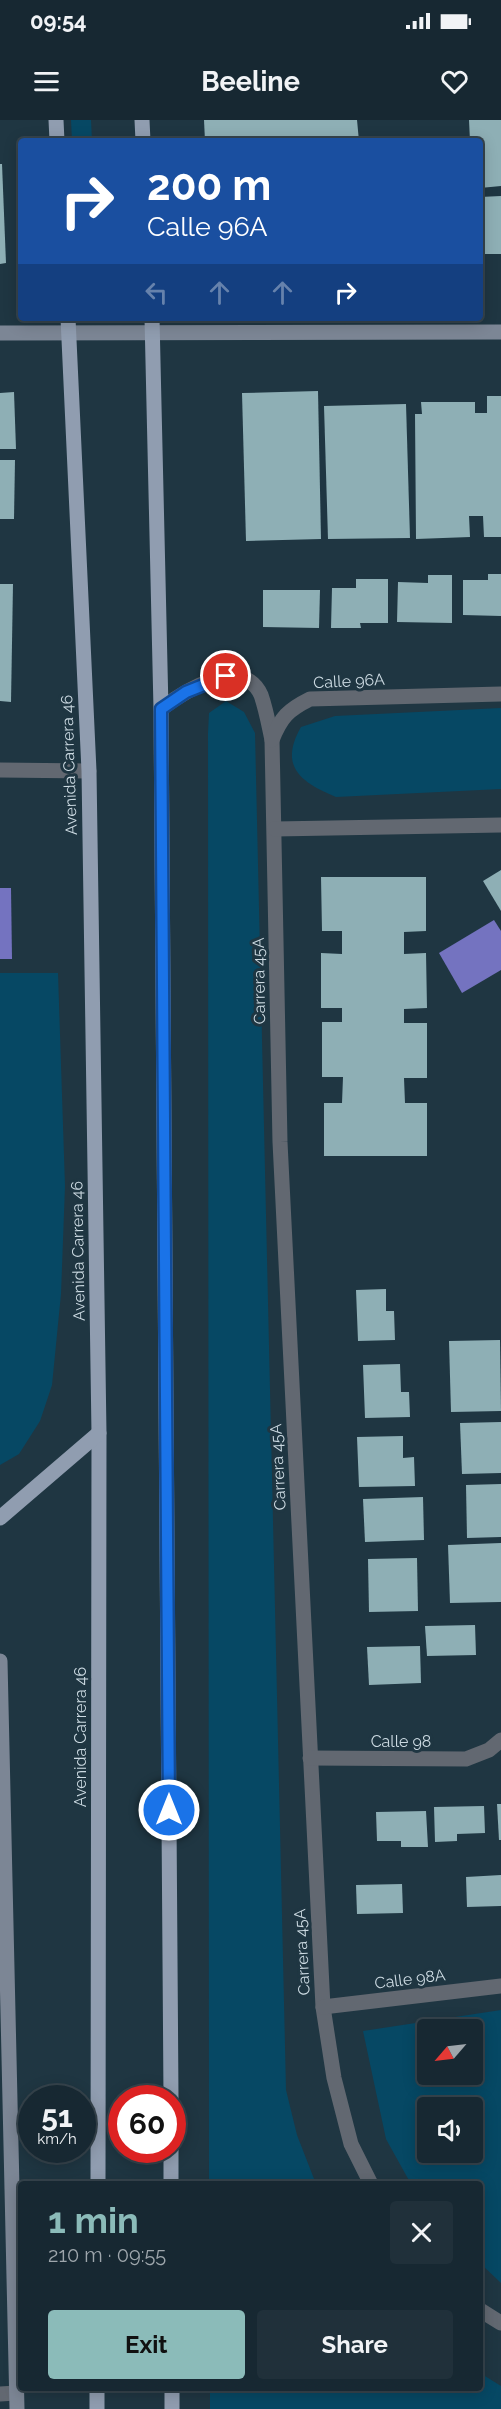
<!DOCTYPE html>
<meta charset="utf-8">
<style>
body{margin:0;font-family:Raleway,sans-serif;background:#20303a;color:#f1f3f6;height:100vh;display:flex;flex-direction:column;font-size:22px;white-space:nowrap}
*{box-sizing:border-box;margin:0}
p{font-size:20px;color:#9ea6ac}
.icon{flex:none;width:33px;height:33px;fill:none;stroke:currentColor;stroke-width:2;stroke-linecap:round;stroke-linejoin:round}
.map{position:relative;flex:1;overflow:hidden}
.side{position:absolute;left:18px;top:2061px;width:465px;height:210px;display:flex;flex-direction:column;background:#172832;border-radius:6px;box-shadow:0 3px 15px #0003,0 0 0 2px #36444d}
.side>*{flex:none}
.banner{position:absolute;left:18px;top:18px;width:465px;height:183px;border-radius:6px;box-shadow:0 3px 15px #0003,0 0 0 2px #36444d;background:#1a4fa0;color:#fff;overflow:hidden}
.needle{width:39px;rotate:242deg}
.tools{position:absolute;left:417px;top:1899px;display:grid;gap:12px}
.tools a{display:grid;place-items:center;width:66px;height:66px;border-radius:6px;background:#172832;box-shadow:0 3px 15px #0003,0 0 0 2px #36444d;font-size:30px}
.speed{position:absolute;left:18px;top:1965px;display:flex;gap:12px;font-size:30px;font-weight:700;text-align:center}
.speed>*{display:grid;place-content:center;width:78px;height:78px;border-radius:50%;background:#172832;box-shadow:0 3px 15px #0003,0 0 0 2px #36444d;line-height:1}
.speed small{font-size:15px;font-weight:400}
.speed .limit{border:9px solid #d22;background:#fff;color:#111}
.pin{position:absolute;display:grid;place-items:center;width:51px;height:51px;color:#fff;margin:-26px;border:3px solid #fff;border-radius:50%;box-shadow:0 2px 6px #0007}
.me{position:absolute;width:66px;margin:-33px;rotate:0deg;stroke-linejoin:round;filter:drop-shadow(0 0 4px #0008)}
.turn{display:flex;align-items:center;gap:21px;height:126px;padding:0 30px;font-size:27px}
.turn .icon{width:78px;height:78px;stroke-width:2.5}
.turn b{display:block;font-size:42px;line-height:51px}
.lanes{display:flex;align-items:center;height:57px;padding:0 30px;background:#0003;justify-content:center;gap:30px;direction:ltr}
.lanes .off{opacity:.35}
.round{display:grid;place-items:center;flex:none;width:63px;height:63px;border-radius:6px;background:#20303a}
.summary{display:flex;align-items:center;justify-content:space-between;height:102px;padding:0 30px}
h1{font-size:36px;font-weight:700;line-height:45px;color:#8bbbb9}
.primary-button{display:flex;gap:12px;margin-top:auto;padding:12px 30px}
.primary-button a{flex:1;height:69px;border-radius:6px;background:#8bbbb9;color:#111;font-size:24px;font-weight:700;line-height:69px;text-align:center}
.primary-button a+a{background:#20303a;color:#f1f3f6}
.status{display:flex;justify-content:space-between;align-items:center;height:42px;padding:0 30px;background:#172832;direction:ltr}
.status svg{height:16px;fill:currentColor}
header{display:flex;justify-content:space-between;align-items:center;height:78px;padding:0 30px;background:#172832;font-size:27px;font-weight:700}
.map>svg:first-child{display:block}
</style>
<div class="status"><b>09:54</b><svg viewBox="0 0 49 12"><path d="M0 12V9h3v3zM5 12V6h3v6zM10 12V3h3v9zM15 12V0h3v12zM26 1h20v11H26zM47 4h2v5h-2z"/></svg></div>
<header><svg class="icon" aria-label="menu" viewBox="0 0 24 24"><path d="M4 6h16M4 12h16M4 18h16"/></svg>Beeline<svg class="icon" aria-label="heart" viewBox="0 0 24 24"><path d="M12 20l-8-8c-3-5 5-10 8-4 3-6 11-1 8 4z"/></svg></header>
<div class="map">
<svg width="501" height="2289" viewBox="0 0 501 2289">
<rect width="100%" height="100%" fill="#1f3642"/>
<g fill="#064864" fill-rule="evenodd">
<path d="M 71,0 L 91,0 L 92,21 L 72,21 Z"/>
<path d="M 226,581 L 244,592 L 255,613 L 286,1970 L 297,2015 L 316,2064 L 209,2064 L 208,613 L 209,593 Z"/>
<path d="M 501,588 L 501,669 L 336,677 C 302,663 278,647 301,607 L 335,596 Z"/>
<path d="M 0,853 L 58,853 L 65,1066 L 61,1174 L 52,1265 L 40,1301 L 19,1334 L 0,1345 Z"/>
<path d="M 501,1890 L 501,2163 L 480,2143 L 480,2064 L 411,2064 L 386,2019 L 363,1911 ZM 428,1910 L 472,1910 L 472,1954 L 428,1954 ZM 428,1988 L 472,1988 L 472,2032 L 428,2032 Z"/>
<path d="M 480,2253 L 501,2266 L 501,2289 L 210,2289 L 210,2268 L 480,2268 Z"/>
</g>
<g fill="#7473c0">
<path d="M 0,768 L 11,768 L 12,839 L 0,839 Z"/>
<path d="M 494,800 L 501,811 L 501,850 L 462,873 L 439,833 Z"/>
</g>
<g fill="#8eafb5">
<path d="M 204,0 L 357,0 L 359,21 L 205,21 Z"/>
<path d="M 469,0 L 501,0 L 501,66 L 480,68 L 480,21 L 470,21 Z"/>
<path d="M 467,16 L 467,21 L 383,21 L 383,18 Z"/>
<path d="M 0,44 L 2,44 L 6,143 L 0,144 Z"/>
<path d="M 501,76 L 501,134 L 480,134 L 480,77 Z"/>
<path d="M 318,271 L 321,419 L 246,421 L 242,273 Z"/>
<path d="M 14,272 L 16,329 L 0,329 L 0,273 Z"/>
<path d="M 487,276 L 501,276 L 501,417 L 484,417 L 483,396 L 469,396 L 470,417 L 416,419 L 415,294 L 422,294 L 421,282 L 475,282 L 475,293 L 487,293 Z"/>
<path d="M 406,284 L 410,418 L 328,419 L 324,286 Z"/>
<path d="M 0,340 L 15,340 L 14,399 L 0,399 Z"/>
<path d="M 488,454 L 501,454 L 501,496 L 463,495 L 463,460 L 488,460 Z"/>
<path d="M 428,455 L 452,455 L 452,503 L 397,502 L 398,462 L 428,463 Z"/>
<path d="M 356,459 L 388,459 L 388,503 L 360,503 L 361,508 L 331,508 L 332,468 L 356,468 Z"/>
<path d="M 0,464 L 13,464 L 11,582 L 0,581 Z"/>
<path d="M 263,470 L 320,470 L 319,508 L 263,507 Z"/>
<path d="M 501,750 L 501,791 L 483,761 Z"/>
<path d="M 321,757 L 426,757 L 426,811 L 404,812 L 404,834 L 426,833 L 427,888 L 404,889 L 404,903 L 427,903 L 427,958 L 404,958 L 405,983 L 427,983 L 427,1036 L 324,1036 L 324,983 L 342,983 L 343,957 L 322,957 L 322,902 L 342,902 L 342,888 L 321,888 L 321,833 L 342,834 L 342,811 L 322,811 Z"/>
<path d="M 386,1169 L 386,1191 L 394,1191 L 395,1220 L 358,1221 L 356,1170 Z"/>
<path d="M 500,1220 L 501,1291 L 451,1292 L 449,1221 Z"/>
<path d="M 400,1244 L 401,1272 L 409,1272 L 410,1297 L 365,1298 L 363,1245 Z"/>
<path d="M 501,1302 L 501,1353 L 462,1354 L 460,1303 Z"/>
<path d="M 403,1316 L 403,1338 L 414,1337 L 415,1366 L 359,1367 L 357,1317 Z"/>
<path d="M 501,1364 L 501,1417 L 467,1418 L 466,1365 Z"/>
<path d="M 423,1377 L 424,1420 L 365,1422 L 363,1379 Z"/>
<path d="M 501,1423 L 501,1482 L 450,1483 L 448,1425 Z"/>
<path d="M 417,1438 L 418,1491 L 369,1492 L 368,1439 Z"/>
<path d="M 475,1505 L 476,1535 L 427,1536 L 425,1506 Z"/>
<path d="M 420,1526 L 421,1563 L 369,1565 L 367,1527 Z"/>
<path d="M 497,1684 L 501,1684 L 501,1720 L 499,1720 Z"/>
<path d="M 484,1686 L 485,1713 L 457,1714 L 457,1721 L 435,1722 L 434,1687 Z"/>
<path d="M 426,1691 L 428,1727 L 401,1727 L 401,1721 L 377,1721 L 376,1692 Z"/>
<path d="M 501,1755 L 501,1786 L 467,1787 L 466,1757 Z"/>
<path d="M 402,1764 L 403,1793 L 357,1794 L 356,1765 Z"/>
</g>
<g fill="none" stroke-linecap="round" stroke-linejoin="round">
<g stroke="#626871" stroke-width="15">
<path d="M 161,589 C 183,572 243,534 261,575 C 266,589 269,606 272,620 L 280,1022 L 323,1887 L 334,1958 L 351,2024 L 371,2064"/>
<path d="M 272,620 C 281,597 288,590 310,579 L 501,574"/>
<path d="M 0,650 L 89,651"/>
<path d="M 275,709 L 501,705"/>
<path d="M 310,1638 L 466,1639 L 489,1630 L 501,1620"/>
<path d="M 323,1887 L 501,1866"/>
<path d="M 480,2190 L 501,2203"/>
<path d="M 0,2274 L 16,2273"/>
</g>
<g stroke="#7c8695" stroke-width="15">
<path d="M 0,213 L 501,212"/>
<path d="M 0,1541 L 17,2289"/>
</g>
<g stroke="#909db0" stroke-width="15">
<path d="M 56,0 L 57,21"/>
<path d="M 142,0 L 143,21"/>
<path d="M 68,198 L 89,651 L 99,1313 L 98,2064"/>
<path d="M 152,198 L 161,589 L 171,1978"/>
<path d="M 0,1398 L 99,1313"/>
<path d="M 171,2030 L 171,2064"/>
<path d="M 172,2268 L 172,2289"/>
<path d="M 97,2289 L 97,2268"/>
</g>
</g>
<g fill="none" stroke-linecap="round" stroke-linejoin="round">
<g stroke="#114b97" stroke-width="15">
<path id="route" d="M 169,1690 L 161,589 L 186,572 L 226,556"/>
</g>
<use href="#route" stroke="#1a73e8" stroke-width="10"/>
</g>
<g text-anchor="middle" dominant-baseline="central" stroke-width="6" stroke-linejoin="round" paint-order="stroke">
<g font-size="16" fill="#ccdae2" stroke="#1f3642">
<text transform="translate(349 561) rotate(-3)">Calle 96A</text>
<text transform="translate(69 645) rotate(-92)">Avenida Carrera 46</text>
<text transform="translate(259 861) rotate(-91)">Carrera 45A</text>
<text transform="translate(78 1131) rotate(-91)">Avenida Carrera 46</text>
<text transform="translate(278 1347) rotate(-93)">Carrera 45A</text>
<text transform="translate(80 1617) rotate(-90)">Avenida Carrera 46</text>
<text x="401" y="1621">Calle 98</text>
<text transform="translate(302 1832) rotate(-93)">Carrera 45A</text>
<text transform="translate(410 1859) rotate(-7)">Calle 98A</text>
</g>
</g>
</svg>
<div class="tools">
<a><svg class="needle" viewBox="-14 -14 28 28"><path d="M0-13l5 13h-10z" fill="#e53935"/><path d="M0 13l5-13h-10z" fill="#9ea6ac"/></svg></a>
<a><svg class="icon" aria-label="sound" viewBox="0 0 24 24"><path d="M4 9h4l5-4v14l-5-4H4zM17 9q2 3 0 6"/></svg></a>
</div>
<div class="speed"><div>51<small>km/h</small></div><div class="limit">60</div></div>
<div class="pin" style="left:226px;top:556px;background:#d93025"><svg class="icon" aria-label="arrive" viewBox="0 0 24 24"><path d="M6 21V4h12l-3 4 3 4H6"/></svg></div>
<svg class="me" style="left:169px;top:1690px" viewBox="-20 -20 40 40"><circle r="17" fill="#1a73e8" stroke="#fff" stroke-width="3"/><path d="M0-11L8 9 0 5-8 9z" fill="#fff"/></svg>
<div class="banner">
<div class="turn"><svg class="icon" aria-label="right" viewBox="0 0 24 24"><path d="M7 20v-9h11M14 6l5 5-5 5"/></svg><div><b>200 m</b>Calle 96A</div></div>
<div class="lanes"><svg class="icon off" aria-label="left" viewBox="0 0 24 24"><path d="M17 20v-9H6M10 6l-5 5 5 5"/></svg><svg class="icon off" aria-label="ahead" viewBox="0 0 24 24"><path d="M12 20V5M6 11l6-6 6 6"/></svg><svg class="icon off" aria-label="ahead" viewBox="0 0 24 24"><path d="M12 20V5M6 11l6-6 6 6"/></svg><svg class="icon" aria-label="right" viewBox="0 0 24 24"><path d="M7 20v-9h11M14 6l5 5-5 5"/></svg></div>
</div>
<section class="side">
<div class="summary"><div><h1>1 min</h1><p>210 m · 09:55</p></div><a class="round"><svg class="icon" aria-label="close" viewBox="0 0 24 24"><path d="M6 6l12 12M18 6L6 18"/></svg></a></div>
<div class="primary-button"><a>Exit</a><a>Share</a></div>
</section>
</div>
